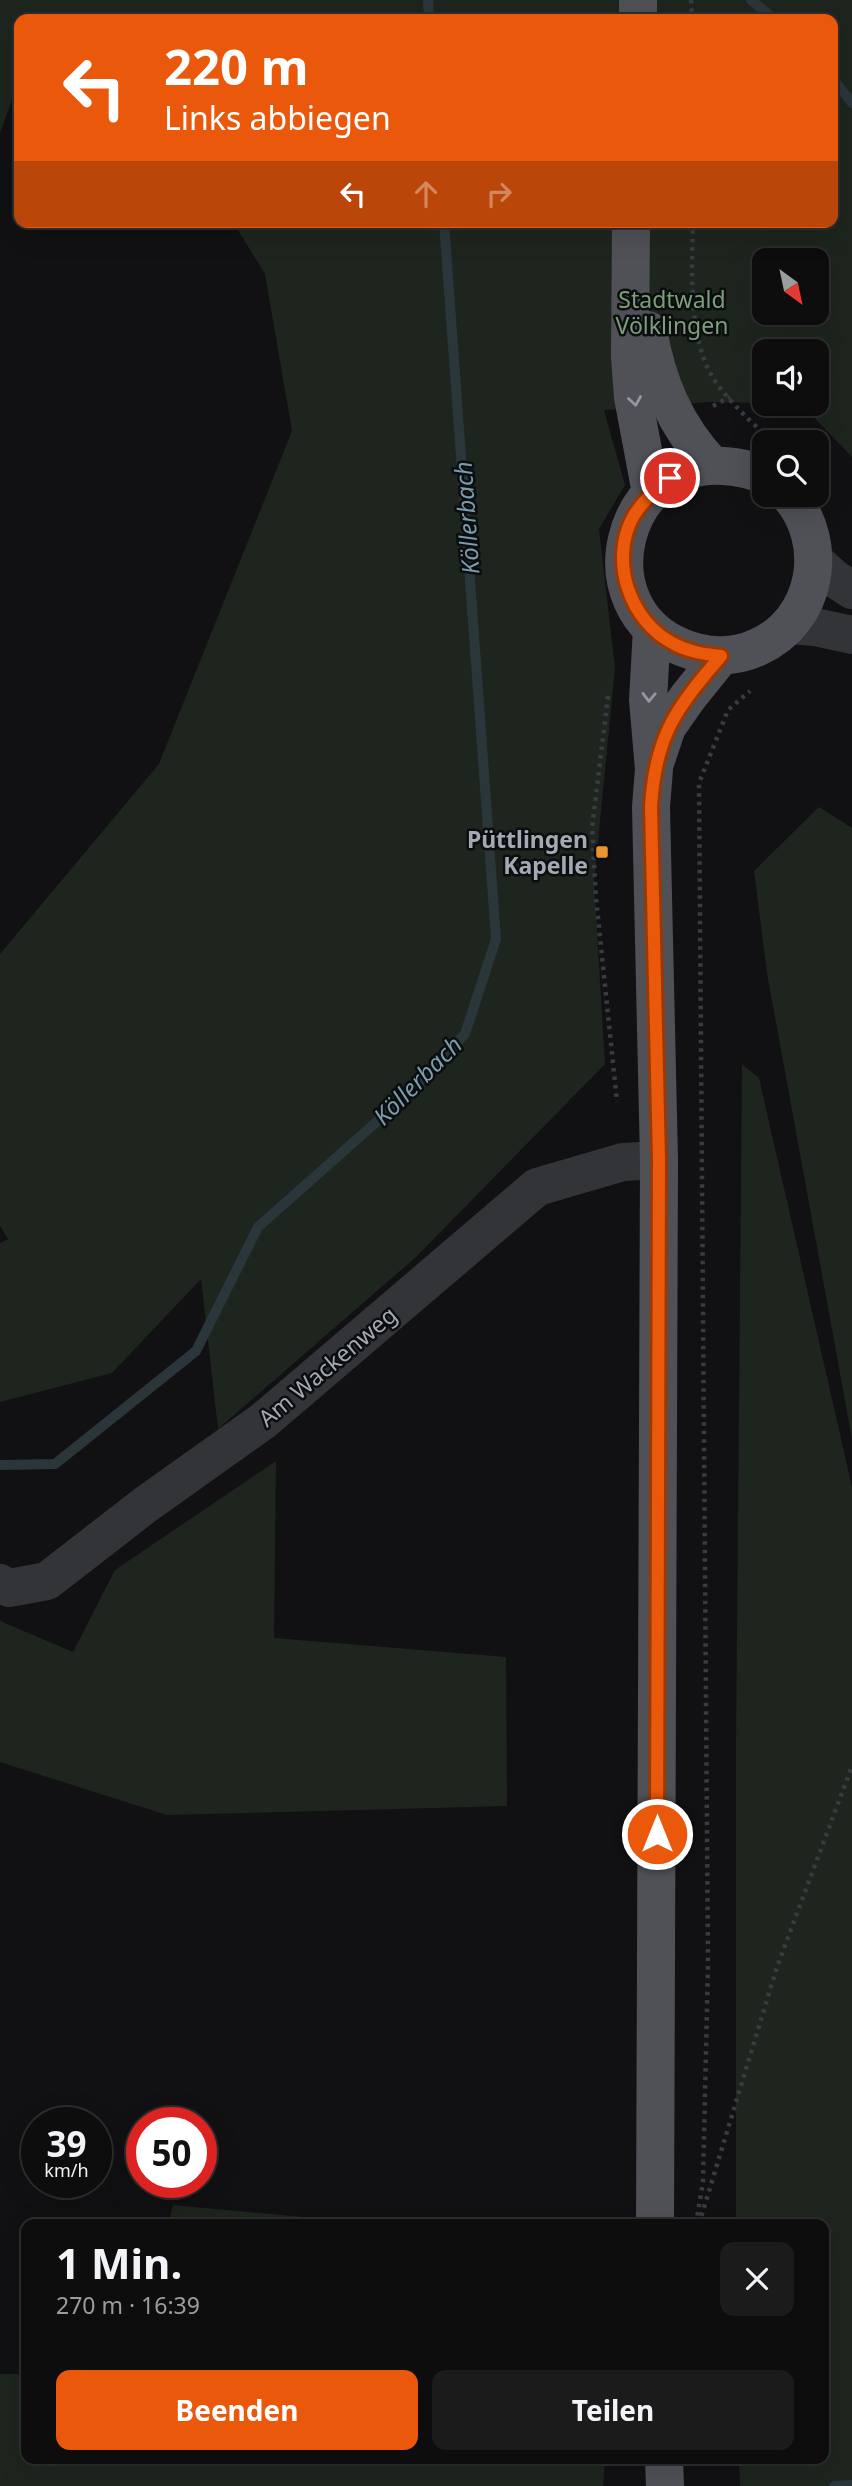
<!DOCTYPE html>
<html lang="de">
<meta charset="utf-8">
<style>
body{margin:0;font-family:"Noto Sans",sans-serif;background:#1b1b1c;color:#f1f3f6;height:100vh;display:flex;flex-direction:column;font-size:26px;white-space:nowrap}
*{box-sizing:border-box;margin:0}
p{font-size:23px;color:#9a9c9e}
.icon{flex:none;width:38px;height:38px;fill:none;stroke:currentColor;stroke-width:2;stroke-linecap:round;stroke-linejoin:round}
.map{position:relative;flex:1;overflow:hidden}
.details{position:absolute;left:21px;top:2219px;width:808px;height:245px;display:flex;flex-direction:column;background:#0d0d0e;border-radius:14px;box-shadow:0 7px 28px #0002,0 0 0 2px #2d2d2e}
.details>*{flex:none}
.guide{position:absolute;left:14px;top:14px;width:824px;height:214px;border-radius:14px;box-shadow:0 7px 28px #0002,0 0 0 2px #2d2d2e;background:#ea580c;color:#fff;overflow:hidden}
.needle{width:46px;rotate:147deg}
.controls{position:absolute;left:752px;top:248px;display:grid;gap:14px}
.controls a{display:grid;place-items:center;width:77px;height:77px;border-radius:14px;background:#0d0d0e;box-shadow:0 7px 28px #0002,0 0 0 2px #2d2d2e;font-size:35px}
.speed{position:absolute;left:21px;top:2107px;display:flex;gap:14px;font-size:35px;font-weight:700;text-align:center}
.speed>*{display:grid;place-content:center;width:91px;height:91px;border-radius:50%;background:#0d0d0e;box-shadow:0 7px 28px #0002,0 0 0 2px #2d2d2e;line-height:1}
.speed small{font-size:18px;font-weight:400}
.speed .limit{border:10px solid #d22;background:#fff;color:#111}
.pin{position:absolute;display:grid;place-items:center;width:60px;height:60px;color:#fff;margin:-30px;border:4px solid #fff;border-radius:50%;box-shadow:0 2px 7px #0007}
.me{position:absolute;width:77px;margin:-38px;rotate:0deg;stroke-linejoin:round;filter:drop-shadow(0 0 5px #0008)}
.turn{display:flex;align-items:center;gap:24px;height:147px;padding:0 35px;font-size:32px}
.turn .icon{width:91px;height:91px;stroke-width:2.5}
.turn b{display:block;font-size:49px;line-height:60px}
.lanes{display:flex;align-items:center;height:66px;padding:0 35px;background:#0003;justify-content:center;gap:35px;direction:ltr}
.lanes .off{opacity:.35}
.round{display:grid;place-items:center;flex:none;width:74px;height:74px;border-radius:14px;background:#1b1b1c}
.headline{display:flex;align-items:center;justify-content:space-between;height:119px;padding:0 35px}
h1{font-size:42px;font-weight:700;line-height:52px}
.cta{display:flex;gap:14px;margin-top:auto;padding:14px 35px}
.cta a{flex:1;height:80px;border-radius:14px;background:#ea580c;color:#fff;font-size:28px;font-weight:700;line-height:80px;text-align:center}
.cta a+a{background:#1b1b1c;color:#f1f3f6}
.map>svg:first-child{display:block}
</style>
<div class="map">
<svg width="852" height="2486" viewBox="0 0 852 2486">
<rect width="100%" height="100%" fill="#111113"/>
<g fill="#1e251e" fill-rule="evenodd">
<path d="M 0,0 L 852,0 L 852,457 L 801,404 L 817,404 L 817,352 L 765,352 L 765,403 L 710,402 L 604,410 L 625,485 L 599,529 L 615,668 L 594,882 L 605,1064 L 416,1257 L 218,1429 L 201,1279 L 112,1373 L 0,1402 L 0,1243 L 8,1239 L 0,1226 L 0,954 L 159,764 L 292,431 L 265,274 L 233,222 L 833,222 L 833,19 L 19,19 L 19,80 L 0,133 ZM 765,261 L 817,261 L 817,313 L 765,313 Z"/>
<path d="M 819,807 L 852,828 L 852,1439 L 767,973 L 754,871 Z"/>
<path d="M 742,1064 L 759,1078 L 852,1487 L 852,2486 L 740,2486 L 739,2459 L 824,2459 L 824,2224 L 736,2224 L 736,1748 Z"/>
<path d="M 276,1461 L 274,1638 L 506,1657 L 507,1806 L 167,1815 L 0,1762 L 0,1621 L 73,1652 L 115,1570 Z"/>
<path d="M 173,2205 L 379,2224 L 168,2224 Z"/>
<path d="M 0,2374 L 26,2374 L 26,2459 L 605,2459 L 603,2486 L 0,2486 Z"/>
</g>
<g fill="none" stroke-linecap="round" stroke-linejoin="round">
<g stroke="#2b363b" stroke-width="10">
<path d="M 428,0 L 429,19"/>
<path d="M 751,0 L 774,19"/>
<path d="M 833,79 L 852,103"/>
<path d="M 0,1465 L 55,1464 L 196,1351 L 258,1227 L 408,1094 L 465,1034 L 496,939 L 444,222"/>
<path d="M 834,2486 L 852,2485"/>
</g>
<g stroke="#383b3f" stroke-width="4.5" stroke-dasharray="3.5 5" stroke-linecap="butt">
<path d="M 691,0 L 692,19"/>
<path d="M 693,222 C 692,266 688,337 712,376 C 723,395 746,417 762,432"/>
<path d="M 713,406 L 730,397"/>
<path d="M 608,696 L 592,828 L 596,898 L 617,1102"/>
<path d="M 696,2224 L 703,2182 L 708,1964 L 699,783 L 728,710 L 750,691"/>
<path d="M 699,2224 L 777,1967 L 852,1766"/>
</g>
<g stroke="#323438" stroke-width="38">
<path d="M 815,561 L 835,579 L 852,590"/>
<path d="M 790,625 L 815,627 L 852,635"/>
<path d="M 0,1583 L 9,1588 L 47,1581 L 145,1505 L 263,1421 L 537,1187 L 623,1162 L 659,1160"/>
</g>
<g stroke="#4f5157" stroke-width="38">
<path d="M 638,19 L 638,0"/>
<path d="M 631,222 L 630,357 L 633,397 L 651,493"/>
<path d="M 648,330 C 657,382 675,426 712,465"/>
<path d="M 765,476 C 752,469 739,467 724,466 C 620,458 584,607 681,647 C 705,657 733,659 758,647 C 817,621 831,543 789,495"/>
<path d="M 652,629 L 648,700 L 654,769 L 651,807 L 659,1160 L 655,2224"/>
<path d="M 656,760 L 667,727 L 688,697 L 721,656"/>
<path d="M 664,2459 L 665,2486"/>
</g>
</g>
<defs><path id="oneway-chevron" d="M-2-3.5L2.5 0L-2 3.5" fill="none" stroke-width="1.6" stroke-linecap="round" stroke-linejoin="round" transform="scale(1.75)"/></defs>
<g stroke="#9298a1">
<use href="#oneway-chevron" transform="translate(635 401) rotate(81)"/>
<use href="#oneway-chevron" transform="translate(649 697) rotate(91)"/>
</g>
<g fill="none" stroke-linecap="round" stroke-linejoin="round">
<g stroke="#983908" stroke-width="18">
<path id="route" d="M 657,1834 L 659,1160 L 651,807 C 655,736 676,708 721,656 C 704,654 689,652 674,644 C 630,622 609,561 633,517 C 642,501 656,489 670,478"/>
</g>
<use href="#route" stroke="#ea580c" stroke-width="12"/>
</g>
<rect fill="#eb9531" stroke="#0c0d0e" stroke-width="2.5" x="595" y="845" width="14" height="14" rx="3.5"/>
<g text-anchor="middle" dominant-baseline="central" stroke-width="5" stroke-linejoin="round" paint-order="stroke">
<g font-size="23" fill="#7d9e7a" stroke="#0c0d0e">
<text x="672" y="299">Stadtwald<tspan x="672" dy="26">Völklingen</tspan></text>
</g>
<g font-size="23" font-weight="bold" fill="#a3aab3" stroke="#0c0d0e" text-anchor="end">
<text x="588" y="839">Püttlingen<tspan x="588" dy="26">Kapelle</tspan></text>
</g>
<g font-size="23" fill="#a3aab3" stroke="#0c0d0e">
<text transform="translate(327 1366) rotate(-40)">Am Wackenweg</text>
</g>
<g font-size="24" font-style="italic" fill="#7a9cae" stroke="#0c0d0e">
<text transform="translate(466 518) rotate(-94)">Köllerbach</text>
<text transform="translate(417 1080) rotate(-45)">Köllerbach</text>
</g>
</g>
</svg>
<div class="controls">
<a><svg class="needle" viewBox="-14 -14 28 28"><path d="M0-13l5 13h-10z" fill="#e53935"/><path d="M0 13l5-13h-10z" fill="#9a9c9e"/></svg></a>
<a><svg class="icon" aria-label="sound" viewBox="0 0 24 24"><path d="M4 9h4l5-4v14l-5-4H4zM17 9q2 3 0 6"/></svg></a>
<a><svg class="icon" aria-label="search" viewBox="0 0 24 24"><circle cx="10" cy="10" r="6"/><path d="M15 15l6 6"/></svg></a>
</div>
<div class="speed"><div>39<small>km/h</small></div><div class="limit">50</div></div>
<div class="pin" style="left:670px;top:478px;background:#d93025"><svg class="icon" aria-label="arrive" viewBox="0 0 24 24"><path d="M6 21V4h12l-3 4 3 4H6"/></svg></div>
<svg class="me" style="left:657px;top:1834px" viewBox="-20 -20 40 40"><circle r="17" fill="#ea580c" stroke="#fff" stroke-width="3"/><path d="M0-11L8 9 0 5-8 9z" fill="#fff"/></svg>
<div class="guide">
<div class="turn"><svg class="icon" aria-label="left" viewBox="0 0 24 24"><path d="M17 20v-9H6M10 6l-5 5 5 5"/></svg><div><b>220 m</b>Links abbiegen</div></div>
<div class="lanes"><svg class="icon" aria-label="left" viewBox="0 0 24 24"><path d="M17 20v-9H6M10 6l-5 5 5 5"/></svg><svg class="icon off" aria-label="ahead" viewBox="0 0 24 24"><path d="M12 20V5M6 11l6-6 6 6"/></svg><svg class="icon off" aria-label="right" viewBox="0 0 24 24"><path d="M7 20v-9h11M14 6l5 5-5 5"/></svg></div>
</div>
<section class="details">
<div class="headline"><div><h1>1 Min.</h1><p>270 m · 16:39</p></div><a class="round"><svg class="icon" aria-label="close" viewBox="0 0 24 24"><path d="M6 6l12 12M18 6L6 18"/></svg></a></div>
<div class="cta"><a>Beenden</a><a>Teilen</a></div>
</section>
</div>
